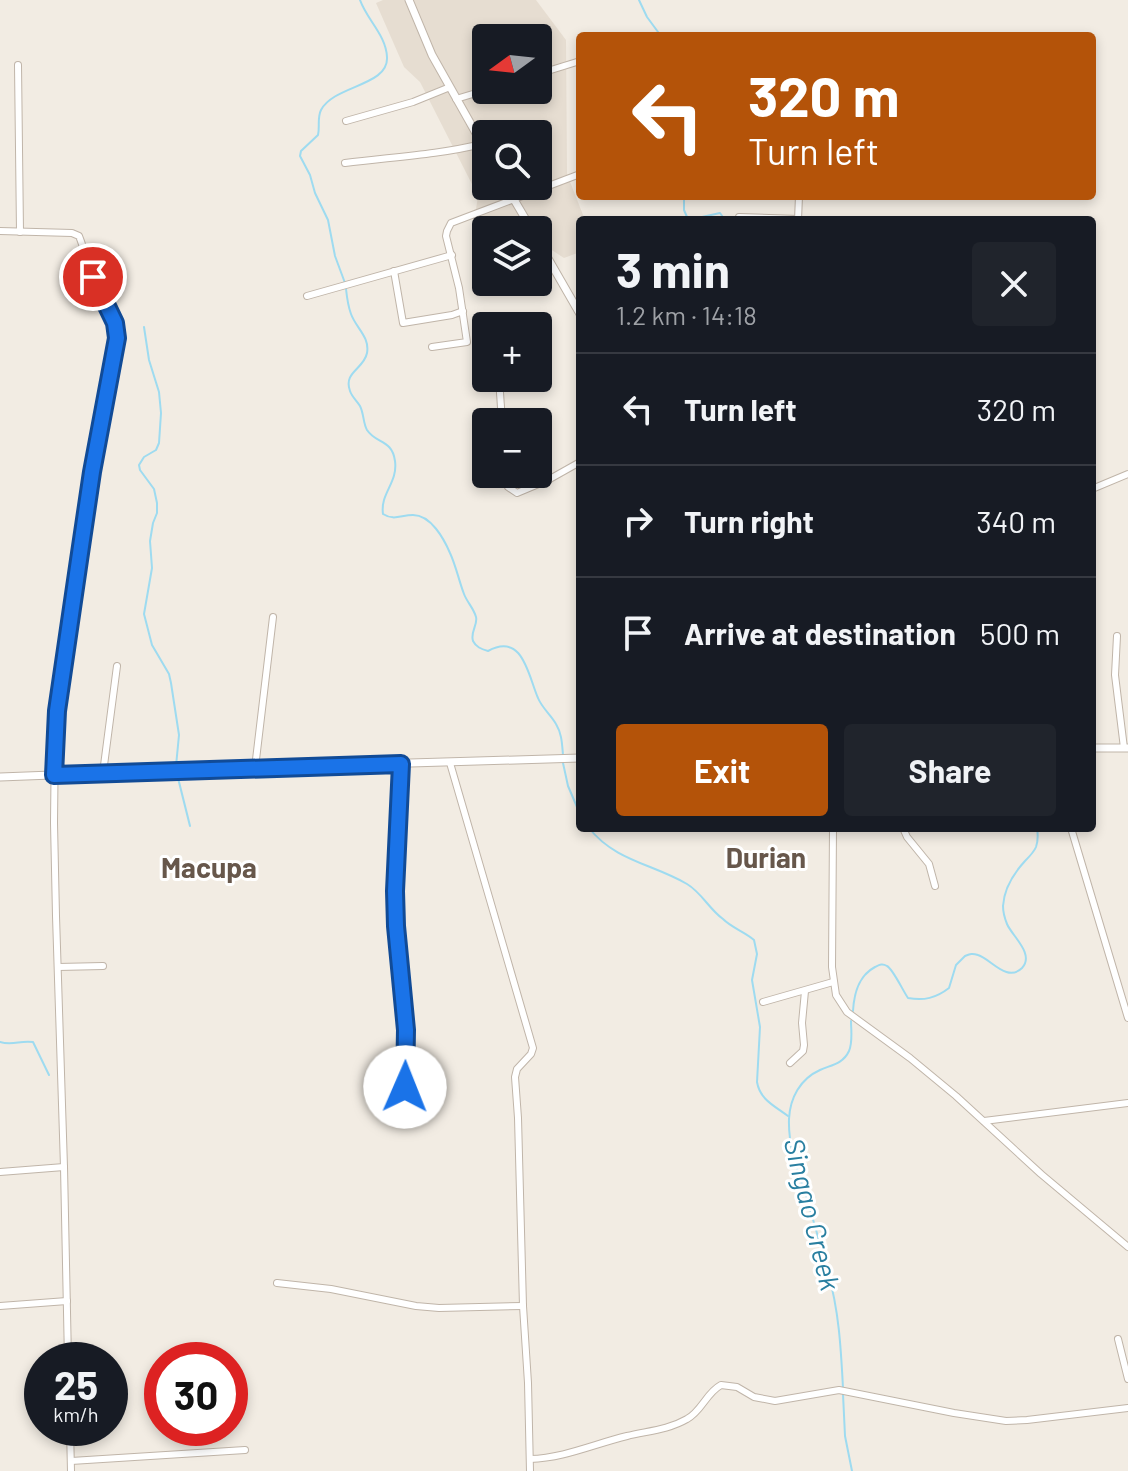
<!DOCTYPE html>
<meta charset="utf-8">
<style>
body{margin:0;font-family:Barlow,sans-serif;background:#20242c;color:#f1f3f6;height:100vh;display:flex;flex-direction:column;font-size:30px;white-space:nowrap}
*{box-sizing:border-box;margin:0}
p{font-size:26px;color:#9ea1a6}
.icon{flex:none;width:44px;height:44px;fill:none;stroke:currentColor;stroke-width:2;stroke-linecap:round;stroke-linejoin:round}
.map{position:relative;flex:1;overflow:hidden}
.panel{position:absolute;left:576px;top:216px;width:520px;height:616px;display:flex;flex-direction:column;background:#171b24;border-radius:8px;box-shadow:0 4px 12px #0003}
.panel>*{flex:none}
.hud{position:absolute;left:576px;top:32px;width:520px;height:168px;border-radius:8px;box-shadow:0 4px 12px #0003;background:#b45309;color:#fff;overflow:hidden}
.needle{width:52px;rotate:255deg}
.controls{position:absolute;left:472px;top:24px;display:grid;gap:16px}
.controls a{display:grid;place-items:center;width:80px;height:80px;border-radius:8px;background:#171b24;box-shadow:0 4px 12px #0003;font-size:40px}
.speed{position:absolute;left:24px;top:1342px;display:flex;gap:16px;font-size:40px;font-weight:700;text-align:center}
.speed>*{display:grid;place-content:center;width:104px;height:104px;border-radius:50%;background:#171b24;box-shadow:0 4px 12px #0003;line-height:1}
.speed small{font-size:20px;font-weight:400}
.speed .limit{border:12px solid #d22;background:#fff;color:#111}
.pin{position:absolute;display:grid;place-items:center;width:68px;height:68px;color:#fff;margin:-34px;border:4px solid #fff;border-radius:50%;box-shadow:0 2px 8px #0007}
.me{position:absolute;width:88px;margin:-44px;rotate:1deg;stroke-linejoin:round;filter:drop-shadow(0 0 6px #0008)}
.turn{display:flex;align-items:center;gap:28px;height:168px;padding:0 40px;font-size:36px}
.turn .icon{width:104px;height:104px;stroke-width:2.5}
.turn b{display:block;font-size:56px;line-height:68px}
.round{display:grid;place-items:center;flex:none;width:84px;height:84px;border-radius:8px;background:#20242c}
.head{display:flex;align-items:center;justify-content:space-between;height:136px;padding:0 40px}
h1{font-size:48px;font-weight:700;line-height:60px}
.button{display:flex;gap:16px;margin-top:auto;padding:16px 40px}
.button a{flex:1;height:92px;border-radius:8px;background:#b45309;color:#fff;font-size:32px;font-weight:700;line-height:92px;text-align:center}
.button a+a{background:#20242c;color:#f1f3f6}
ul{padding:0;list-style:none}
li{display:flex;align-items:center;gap:24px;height:112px;padding:0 40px;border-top:2px solid #363941}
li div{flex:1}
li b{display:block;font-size:30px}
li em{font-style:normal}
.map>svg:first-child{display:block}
</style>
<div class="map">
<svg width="1128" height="1471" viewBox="0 0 1128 1471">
<rect width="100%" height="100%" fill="#f2ece3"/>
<path fill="#e6ddd1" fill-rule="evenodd" d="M 383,0 L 536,0 L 566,40 L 567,174 L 585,220 L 580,220 L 580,252 L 564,258 L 538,241 L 538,230 L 486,230 L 486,241 L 473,229 L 478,196 L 420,82 L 404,67 L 376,3 ZM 486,38 L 538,38 L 538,90 L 486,90 ZM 486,134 L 538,134 L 538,186 L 486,186 Z"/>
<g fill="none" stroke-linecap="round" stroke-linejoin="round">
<g stroke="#9edbf0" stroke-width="2">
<path d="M 639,0 L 647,17 L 661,36"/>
<path d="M 684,196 L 684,210 L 687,217 L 693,219 L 720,213 L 725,220"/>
<path d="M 345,283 L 335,256 L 328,220 L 315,193 L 310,175 L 300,156 L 301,151 L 318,135 C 320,127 317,118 321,110 C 334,85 389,86 387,57 C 386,35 367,20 360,0"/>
<path d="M 346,289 C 347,298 348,306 351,314 C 356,328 370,337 367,353 C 364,369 343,372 350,391 C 352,397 357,401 360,406 C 364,414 363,423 367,430 C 376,444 392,439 395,461 C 398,483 380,493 383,514 C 394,521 401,515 413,515 C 431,515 444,539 450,553 C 456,566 459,581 464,594 C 467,602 474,609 476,617 C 478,625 470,632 473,641 C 476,647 481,649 488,651 C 523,632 528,675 538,698 C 542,708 551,715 556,724 C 562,734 562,744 563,755"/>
<path d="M 144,327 L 149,360 L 159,392 L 161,413 L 159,443 L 156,450 L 144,457 L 139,465 L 140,470 L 154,489 L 157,503 L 157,513 L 153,523 L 150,541 L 152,568 L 144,614 L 152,645 L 169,674 L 171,683 L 179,735 L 176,766"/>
<path d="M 563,763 L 568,786 L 580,814"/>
<path d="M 177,774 L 190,826"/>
<path d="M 589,828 C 615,861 653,864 687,884 C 702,893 709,909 723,919 C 732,928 745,932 754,940 L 757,954 L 752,980 L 760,1027 L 757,1082 C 760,1100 775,1106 788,1116"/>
<path d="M 853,1011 C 854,994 858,976 875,967 C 879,965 882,963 887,966 C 893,969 903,991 908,998 C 924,1001 936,998 949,988 L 956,965 L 965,956 C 970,954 972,953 978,955 C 991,959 1007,983 1022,968 C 1035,954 1012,936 1007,924 C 1005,919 1003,911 1003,906 C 1004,889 1014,873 1025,861 C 1029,857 1034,852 1036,847 C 1038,841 1038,834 1037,828"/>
<path d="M 0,1042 C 13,1046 20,1040 33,1042 L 49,1075"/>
<path d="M 843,1388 C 841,1350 839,1310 828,1273 C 821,1247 814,1222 806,1196 C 798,1172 788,1146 789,1119 C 790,1098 800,1079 820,1070 C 831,1065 843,1064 849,1051 C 853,1042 851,1030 851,1021"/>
<path d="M 843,1394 L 845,1436 L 852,1471"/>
</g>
<g stroke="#c0b5a9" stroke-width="8">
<g id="minor">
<path d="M 18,65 L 20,232"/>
<path d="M 538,74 L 580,61"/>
<path d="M 456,99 L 486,90"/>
<path d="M 346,121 L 413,102 L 450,87"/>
<path d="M 345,163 C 391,157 437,155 482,144"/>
<path d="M 739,217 L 798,219"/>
<path d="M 798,220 L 799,196"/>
<path d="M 0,231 L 72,233 L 79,236 C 85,251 88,266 94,280 C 105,306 119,318 116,348 L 92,472 L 55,735 L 54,823 L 56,916 L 64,1167 L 68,1360"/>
<path d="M 394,271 L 403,323 L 452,315 L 463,311"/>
<path d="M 307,296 L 452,255"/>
<path d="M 432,347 L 467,342 L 459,288 L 446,236 L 447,231 L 451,223 L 580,174"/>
<path d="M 499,378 L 502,422"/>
<path d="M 505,474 L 508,487 L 517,493 L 548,480 L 580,462"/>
<path d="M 1092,489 L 1128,474"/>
<path d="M 1117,636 L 1115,675 L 1124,748"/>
<path d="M 450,763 L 533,1048 L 531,1054 L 517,1069 L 515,1077 L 518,1118 L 523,1306 L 528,1383 L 530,1471"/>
<path d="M 255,768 L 273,617"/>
<path d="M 103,773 L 117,666"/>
<path d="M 833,828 L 832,967 L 836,995 L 847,1012 L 910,1058 L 956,1096 L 1041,1174 L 1128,1247"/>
<path d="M 903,828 L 907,837 L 929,864 L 935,886"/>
<path d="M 1071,828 L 1128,1018"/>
<path d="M 58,967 L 103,966"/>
<path d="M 763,1002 L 833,982"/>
<path d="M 790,1063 L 803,1051 L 804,1045 L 802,1023 L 805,991"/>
<path d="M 368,1081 L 405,1087 L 406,1030 L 396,926 L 395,891 L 401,764"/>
<path d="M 984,1121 L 1128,1103"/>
<path d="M 0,1172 L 64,1167"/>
<path d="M 277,1283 L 331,1289 L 416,1306 L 439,1308 L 523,1306"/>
<path d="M 0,1306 L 67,1301"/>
<path d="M 1118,1339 L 1128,1379"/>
<path d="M 70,1428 L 71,1471"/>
<path d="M 530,1459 C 564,1458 594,1444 627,1436 C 647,1431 668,1430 687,1419 C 702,1411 706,1393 721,1385 L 737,1387 L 754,1397 L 775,1401 L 839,1390 L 954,1413 L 1006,1421 L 1027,1420 L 1128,1408"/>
<path d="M 71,1461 L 245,1450"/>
</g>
</g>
<g stroke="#c0b5a9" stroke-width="9">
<g id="tertiary">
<path d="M 409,0 L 432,55 L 486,151"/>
<path d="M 506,186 L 532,230"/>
<path d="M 538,241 L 580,314"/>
<path d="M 1092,748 L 1128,748"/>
<path d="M 0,777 L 208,769 L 580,758"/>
</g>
</g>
<use href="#minor" stroke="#fff" stroke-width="6"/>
<use href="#tertiary" stroke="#fff" stroke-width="7"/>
</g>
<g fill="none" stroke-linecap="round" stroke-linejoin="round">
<g stroke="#114b97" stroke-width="20">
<path id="route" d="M 93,277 L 115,323 L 117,338 L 92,472 L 79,560 L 57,711 L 54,775 L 401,764 L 395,891 L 396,926 L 406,1030 L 405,1087"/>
</g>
<use href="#route" stroke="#1a73e8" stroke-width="14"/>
</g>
<g text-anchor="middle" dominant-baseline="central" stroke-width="6" stroke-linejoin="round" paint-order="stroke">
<g font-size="28" font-weight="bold" fill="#67574b" stroke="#fff">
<text x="766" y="857">Durian</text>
<text x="209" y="867">Macupa</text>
</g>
<g font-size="28" font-style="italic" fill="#297fa0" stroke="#fff">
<text transform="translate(813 1214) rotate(76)">Singao Creek</text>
</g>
</g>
</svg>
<div class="controls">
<a><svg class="needle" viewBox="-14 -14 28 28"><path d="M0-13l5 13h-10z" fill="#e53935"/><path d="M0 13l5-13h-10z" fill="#9ea1a6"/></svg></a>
<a><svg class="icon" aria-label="search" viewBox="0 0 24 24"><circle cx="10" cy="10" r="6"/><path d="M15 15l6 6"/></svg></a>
<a><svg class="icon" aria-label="layers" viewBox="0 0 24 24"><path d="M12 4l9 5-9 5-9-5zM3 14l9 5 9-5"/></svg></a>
<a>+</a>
<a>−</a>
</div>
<div class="speed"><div>25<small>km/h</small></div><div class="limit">30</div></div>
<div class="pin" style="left:93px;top:277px;background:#d93025"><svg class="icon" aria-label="arrive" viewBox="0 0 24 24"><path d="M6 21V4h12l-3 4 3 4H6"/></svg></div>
<svg class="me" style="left:405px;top:1087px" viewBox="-20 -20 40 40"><circle r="19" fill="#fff"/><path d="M0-13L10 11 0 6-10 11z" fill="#1a73e8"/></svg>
<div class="hud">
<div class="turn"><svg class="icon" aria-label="left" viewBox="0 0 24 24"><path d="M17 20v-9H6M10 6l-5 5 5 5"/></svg><div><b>320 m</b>Turn left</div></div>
</div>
<section class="panel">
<div class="head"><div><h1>3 min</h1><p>1.2 km · 14:18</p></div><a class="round"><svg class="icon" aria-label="close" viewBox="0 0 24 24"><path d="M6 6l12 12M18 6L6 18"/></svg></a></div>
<ul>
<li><svg class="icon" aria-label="left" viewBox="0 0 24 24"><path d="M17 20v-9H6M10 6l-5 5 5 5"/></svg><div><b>Turn left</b></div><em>320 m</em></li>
<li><svg class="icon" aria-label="right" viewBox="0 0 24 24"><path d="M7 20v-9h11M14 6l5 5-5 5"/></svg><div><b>Turn right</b></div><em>340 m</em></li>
<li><svg class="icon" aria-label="arrive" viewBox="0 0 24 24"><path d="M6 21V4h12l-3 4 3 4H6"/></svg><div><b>Arrive at destination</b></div><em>500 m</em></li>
</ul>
<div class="button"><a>Exit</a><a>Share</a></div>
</section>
</div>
